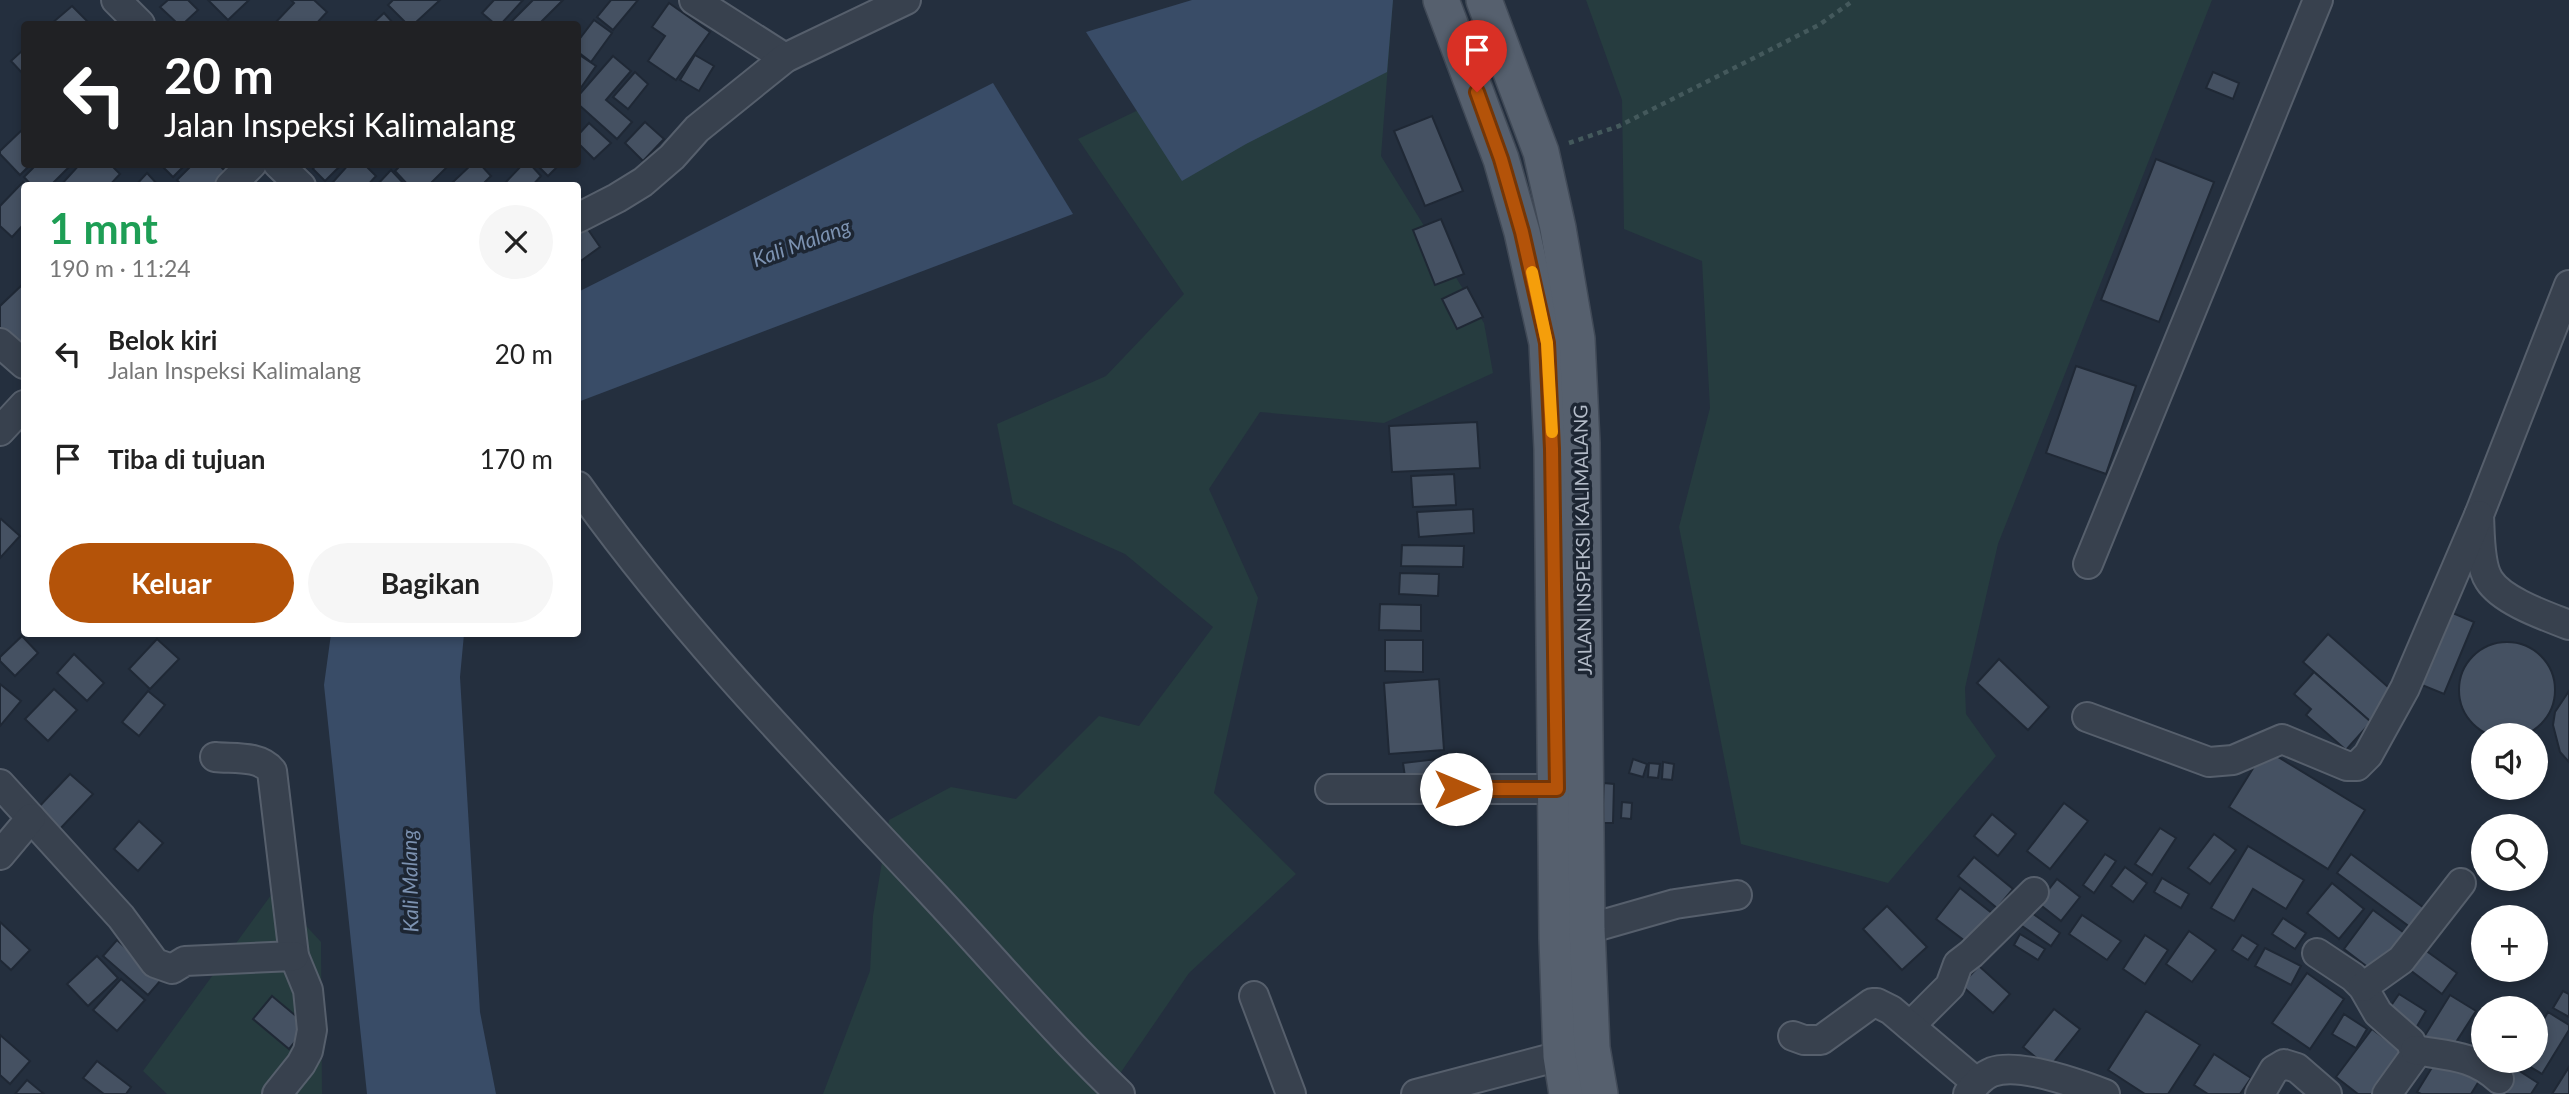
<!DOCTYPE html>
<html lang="id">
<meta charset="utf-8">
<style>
body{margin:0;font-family:Lato,sans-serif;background:#f6f6f6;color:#222;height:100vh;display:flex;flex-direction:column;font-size:26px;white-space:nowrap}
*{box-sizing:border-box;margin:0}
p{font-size:23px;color:#767676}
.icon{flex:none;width:38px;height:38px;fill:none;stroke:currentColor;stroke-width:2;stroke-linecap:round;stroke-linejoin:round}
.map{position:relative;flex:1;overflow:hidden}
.side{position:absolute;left:21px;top:182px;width:560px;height:455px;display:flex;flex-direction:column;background:#fff;border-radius:7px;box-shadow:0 4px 10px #0003}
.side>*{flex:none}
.guide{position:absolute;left:21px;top:21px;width:560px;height:147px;border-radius:7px;box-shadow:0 4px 10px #0003;background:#202124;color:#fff;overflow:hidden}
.tools{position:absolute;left:2471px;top:723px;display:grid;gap:14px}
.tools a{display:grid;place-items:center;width:77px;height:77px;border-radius:50%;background:#fff;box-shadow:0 4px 10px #0003;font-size:35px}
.pin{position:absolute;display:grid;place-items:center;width:60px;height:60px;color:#fff;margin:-72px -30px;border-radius:50% 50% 50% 0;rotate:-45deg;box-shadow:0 0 7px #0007}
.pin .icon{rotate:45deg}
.me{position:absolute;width:77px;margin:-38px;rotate:90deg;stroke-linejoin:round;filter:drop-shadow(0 0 5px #0008)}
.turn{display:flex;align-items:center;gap:24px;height:147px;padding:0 28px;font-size:32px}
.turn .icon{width:91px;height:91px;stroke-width:2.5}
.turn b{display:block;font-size:49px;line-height:60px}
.round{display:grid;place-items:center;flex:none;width:74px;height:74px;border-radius:37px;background:#f6f6f6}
.overview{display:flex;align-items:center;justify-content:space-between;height:119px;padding:0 28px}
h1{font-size:42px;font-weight:700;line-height:52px;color:#1e9e55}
.button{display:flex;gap:14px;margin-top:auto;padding:14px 28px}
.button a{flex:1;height:80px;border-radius:42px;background:#b45309;color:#fff;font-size:28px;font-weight:700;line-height:80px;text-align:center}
.button a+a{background:#f6f6f6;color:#222}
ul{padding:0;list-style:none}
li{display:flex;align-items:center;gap:21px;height:105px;padding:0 28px}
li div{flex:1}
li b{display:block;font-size:26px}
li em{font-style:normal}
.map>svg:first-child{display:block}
</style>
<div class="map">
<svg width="2569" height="1094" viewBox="0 0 2569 1094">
<rect width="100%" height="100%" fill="#242f3e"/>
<g fill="#263c3f">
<path d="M 1388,0 L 1393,0 L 1381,156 L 1484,323 L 1493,373 L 1384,423 L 1260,412 L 1209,489 L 1258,598 L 1214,793 L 1296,874 L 1189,973 L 1106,1094 L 823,1094 L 870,971 L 873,916 L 889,820 L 951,787 L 1016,799 L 1099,716 L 1139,726 L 1213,627 L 1125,554 L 1013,504 L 997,424 L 1106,376 L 1184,294 L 1078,139 L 1261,51 Z"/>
<path d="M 1586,0 L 2212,0 L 1998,544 L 1965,688 L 1966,714 L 1996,756 L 1888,883 L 1741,844 L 1679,527 L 1710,408 L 1702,261 L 1624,229 L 1622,100 Z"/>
<path d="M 274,891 L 321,942 L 322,1094 L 167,1094 L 143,1071 Z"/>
</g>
<g fill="#394c67">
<path d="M 1192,0 L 1393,0 L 1387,72 L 1246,144 L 1182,181 L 1086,32 Z"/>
<path d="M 993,83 L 1073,214 L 578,402 L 578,292 Z"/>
<path d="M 331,634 L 464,634 L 460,677 L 480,1012 L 496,1094 L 367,1094 L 324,685 Z"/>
</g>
<g fill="#455162" stroke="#1f2835" stroke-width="2">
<path d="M 168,0 L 188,0 L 198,10 L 183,24 L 178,24 L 160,7 Z"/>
<path d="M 208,0 L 249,0 L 228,20 Z"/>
<path d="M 291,0 L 314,0 L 327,12 L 316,24 L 274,24 L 294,3 Z"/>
<path d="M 393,0 L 440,0 L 414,24 L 407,24 L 388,5 Z"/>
<path d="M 494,0 L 523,0 L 501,24 L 495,24 L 482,13 Z"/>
<path d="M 533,0 L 563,0 L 539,24 L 509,24 Z"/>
<path d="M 611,0 L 638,0 L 613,30 L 597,17 Z"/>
<path d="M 669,3 L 710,32 L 676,80 L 648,61 L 665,36 L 652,27 Z"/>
<path d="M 72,6 L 90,24 L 51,24 Z"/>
<path d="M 384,13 L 394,24 L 372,24 Z"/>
<path d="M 594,20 L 612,33 L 591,62 L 578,52 L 578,41 Z"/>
<path d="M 24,49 L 24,75 L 11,61 Z"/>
<path d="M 578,54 L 596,66 L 580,89 L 578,88 Z"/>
<path d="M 695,55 L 714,66 L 699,91 L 680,80 Z"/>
<path d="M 613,56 L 631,71 L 606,100 L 632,122 L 617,139 L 578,104 L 578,96 Z"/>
<path d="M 635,72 L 648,84 L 628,109 L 613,97 Z"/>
<path d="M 2213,72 L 2239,83 L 2233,99 L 2206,88 Z"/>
<path d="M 1432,116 L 1463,191 L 1425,206 L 1394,131 Z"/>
<path d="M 645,122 L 664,139 L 643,161 L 625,143 Z"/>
<path d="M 589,123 L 611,143 L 594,159 L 578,143 L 578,135 Z"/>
<path d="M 24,128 L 24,164 L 31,164 L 20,175 L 0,154 L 0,151 Z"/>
<path d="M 2156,159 L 2214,182 L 2159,322 L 2101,300 Z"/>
<path d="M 37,164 L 69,164 L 70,166 L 50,186 L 32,186 L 24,177 Z"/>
<path d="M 80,164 L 110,164 L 120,174 L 109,186 L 60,186 Z"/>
<path d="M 160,164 L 186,164 L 173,177 Z"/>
<path d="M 193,164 L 218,164 L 231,177 L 222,186 L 182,186 L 177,180 Z"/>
<path d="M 317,164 L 342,164 L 325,181 L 313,169 Z"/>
<path d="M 349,164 L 364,164 L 376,176 L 367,186 L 336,186 L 333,182 Z"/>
<path d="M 402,164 L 444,164 L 447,167 L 428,186 L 409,186 L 395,171 Z"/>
<path d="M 472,164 L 480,164 L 491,176 L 481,186 L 457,186 L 453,182 Z"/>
<path d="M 523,164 L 530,164 L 541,176 L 532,186 L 510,186 L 506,182 Z"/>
<path d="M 543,164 L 560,164 L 548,176 L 540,168 Z"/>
<path d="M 391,170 L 406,186 L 376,186 Z"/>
<path d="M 147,173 L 159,186 L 135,186 Z"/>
<path d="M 23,182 L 26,186 L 24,224 L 12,237 L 0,226 L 0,206 Z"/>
<path d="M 1441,219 L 1464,274 L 1435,285 L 1413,230 Z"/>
<path d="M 587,228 L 600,247 L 578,263 L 578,234 Z"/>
<path d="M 21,286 L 24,289 L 24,351 L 0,332 L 0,306 Z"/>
<path d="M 1467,287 L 1483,317 L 1457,329 L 1442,299 Z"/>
<path d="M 2076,366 L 2136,386 L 2106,474 L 2046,453 Z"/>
<path d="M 1477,422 L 1480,468 L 1392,472 L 1389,426 Z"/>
<path d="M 1454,474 L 1456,505 L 1413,507 L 1411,476 Z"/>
<path d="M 1473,509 L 1474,533 L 1419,537 L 1417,512 Z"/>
<path d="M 1,519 L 20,536 L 0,558 L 0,520 Z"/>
<path d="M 1402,545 L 1464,546 L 1463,567 L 1401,566 Z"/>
<path d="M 1400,573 L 1439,574 L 1438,596 L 1399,594 Z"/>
<path d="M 1380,604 L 1421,605 L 1421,631 L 1379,630 Z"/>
<path d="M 2448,611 L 2474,622 L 2444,694 L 2417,683 Z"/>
<path d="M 2328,634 L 2396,694 L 2371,722 L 2303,662 Z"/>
<path d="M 22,636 L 38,653 L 15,676 L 0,661 L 0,657 Z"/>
<path d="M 157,639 L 179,659 L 150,689 L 129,669 Z"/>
<path d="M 1385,640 L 1423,640 L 1423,672 L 1385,671 Z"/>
<circle cx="2507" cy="690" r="48"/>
<path d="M 74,654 L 104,683 L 87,701 L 57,673 Z"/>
<path d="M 1999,659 L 2049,707 L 2028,730 L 1977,683 Z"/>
<path d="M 2314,672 L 2371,722 L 2346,750 L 2306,715 L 2311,709 L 2294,694 Z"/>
<path d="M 1439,679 L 1444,750 L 1389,754 L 1384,683 Z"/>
<path d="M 0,684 L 21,701 L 0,726 Z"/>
<path d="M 54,689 L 77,710 L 48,741 L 25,719 Z"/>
<path d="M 148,691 L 165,705 L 139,736 L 122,722 Z"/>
<path d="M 2569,691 L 2569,762 L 2560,752 L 2553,725 L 2555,712 Z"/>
<path d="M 2265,749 L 2365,810 L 2328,869 L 2229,807 Z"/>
<path d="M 1463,756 L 1466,778 L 1406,784 L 1403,763 Z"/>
<path d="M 1633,759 L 1647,764 L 1643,777 L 1629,773 Z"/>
<path d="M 1663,762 L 1674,764 L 1672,780 L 1662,779 Z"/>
<path d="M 1649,763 L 1660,764 L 1658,778 L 1648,777 Z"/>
<path d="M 70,774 L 93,794 L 57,832 L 35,811 Z"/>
<path d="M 1604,783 L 1614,784 L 1613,823 L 1602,823 Z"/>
<path d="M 1622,802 L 1632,803 L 1631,819 L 1621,818 Z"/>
<path d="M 2064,803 L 2088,821 L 2050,869 L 2027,851 Z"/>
<path d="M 1992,814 L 2016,834 L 1998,856 L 1974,836 Z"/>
<path d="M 139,821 L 163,843 L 138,871 L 114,849 Z"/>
<path d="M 2160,828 L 2176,838 L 2152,875 L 2135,864 Z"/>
<path d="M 2214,834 L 2236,850 L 2210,884 L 2188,868 Z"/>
<path d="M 2248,846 L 2304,880 L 2286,909 L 2253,889 L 2234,921 L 2211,908 Z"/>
<path d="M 2105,854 L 2116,861 L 2094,893 L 2083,885 Z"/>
<path d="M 2351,854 L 2428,911 L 2414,930 L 2337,873 Z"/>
<path d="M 1974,857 L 2013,889 L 1997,908 L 1958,876 Z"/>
<path d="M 2125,867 L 2147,883 L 2133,902 L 2111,886 Z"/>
<path d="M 2162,878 L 2189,894 L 2181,908 L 2154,892 Z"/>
<path d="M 2057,879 L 2080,897 L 2061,921 L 2038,903 Z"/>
<path d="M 2332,883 L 2364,909 L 2339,939 L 2307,913 Z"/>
<path d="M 1960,888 L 1993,914 L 1969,944 L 1936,919 Z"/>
<path d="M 1887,906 L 1927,947 L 1902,970 L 1863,929 Z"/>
<path d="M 2373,910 L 2407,935 L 2378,975 L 2344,949 Z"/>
<path d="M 2029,911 L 2060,933 L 2051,946 L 2019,924 Z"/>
<path d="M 2082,915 L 2121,941 L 2107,960 L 2069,934 Z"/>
<path d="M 2283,918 L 2306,933 L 2295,949 L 2272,934 Z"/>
<path d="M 0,922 L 30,950 L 11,970 L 0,960 Z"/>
<path d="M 2189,931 L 2216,950 L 2192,982 L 2166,964 Z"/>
<path d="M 2020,934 L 2045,949 L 2038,960 L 2014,945 Z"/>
<path d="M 2145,935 L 2168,950 L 2145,984 L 2123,969 Z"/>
<path d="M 2242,935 L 2258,945 L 2248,960 L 2232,950 Z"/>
<path d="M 117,940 L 161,980 L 148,995 L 103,956 Z"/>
<path d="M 2265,948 L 2301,966 L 2291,985 L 2255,966 Z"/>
<path d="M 2425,950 L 2457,973 L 2442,994 L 2410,970 Z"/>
<path d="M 97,956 L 118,978 L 88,1006 L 67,984 Z"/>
<path d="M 1979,966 L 2010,994 L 1993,1013 L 1961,985 Z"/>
<path d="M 2307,973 L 2344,999 L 2310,1049 L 2272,1023 Z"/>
<path d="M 121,979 L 145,1000 L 117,1031 L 93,1010 Z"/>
<path d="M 2563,991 L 2569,994 L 2569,1017 L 2553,1008 Z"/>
<path d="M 2399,994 L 2426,1011 L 2416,1028 L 2388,1010 Z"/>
<path d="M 2450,995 L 2476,1011 L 2449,1053 L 2424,1037 Z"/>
<path d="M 272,996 L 308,1026 L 289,1049 L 253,1019 Z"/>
<path d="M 2054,1009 L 2080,1029 L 2049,1068 L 2023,1047 Z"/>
<path d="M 2146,1011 L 2200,1045 L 2168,1094 L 2145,1094 L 2108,1070 Z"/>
<path d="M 2548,1012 L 2569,1025 L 2569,1030 L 2542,1074 L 2519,1060 L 2536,1060 L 2536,1033 Z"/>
<path d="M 2344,1014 L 2367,1029 L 2356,1048 L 2332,1034 Z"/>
<path d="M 2372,1029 L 2404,1053 L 2373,1094 L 2358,1094 L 2336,1077 Z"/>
<path d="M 0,1035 L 30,1061 L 10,1084 L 0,1075 Z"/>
<path d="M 2214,1054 L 2251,1078 L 2240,1094 L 2208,1094 L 2194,1085 Z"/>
<path d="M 2439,1056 L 2479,1081 L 2471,1094 L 2421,1094 L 2417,1092 Z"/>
<path d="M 97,1061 L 131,1087 L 126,1094 L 104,1094 L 83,1078 Z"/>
<path d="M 2510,1065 L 2538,1083 L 2531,1094 L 2503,1094 L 2495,1089 Z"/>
<path d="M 2569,1067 L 2569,1094 L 2552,1094 Z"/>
<path d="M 27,1080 L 44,1094 L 15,1094 Z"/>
</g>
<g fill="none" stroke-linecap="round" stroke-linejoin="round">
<g stroke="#565f6c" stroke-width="32">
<g id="minor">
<path d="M 116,0 L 140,24"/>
<path d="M 694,0 L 785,58"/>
<path d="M 278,164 L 301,186"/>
<path d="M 230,186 L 252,164"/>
<path d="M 578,218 L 617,198 L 643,182 L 672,157 L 697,129 L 785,58 L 906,0"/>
<path d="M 2569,285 L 2479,515 C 2480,533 2479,565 2489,580 C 2502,601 2546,616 2569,625"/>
<path d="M 0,343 L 24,364"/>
<path d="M 0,431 L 24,405"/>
<path d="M 578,486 C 681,631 806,759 928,889 C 992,957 1053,1030 1120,1094"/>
<path d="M 2088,564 L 2318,0"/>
<path d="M 2087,717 L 2209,762 L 2233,760 L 2282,739 L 2347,766 L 2357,766 L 2368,755 L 2405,688 L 2479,515"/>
<path d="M 215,757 C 234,759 259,755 272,771 L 294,956 L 308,990 L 312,1030 L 308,1051 L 301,1064 L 277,1094"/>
<path d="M 0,784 L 121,917 L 155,963 L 172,969 L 185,961 L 294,956"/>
<path d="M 1330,789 L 1557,789"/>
<path d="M 0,855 L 31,818"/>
<path d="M 1570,934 L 1675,904 L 1737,895"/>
<path d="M 2317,953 L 2353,977 L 2363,987 L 2378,1013 L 2411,1042 L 2415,1055 L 2387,1094"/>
<path d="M 2363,987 L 2401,960 L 2461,883"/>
<path d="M 1254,996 L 1291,1094"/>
<path d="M 1910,1026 L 1950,986 L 1958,964 L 1971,954 L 2034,892"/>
<path d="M 1793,1036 L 1804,1040 L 1821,1040 L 1872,1003 L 1877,1003 L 1891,1010 L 1976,1082"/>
<path d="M 2415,1050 C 2448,1056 2473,1055 2499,1079"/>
<path d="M 1416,1094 L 1579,1051"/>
<path d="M 1968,1094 C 1974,1085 1982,1076 1992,1072 C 2019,1062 2079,1084 2105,1094"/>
<path d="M 2260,1094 L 2274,1070 L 2284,1064 L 2297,1068 L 2327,1094"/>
</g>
</g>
<g stroke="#414a57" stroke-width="38">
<g id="major">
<path d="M 1441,0 L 1501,159 L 1522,232 L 1547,343 L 1552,449 L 1557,938 L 1561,1056 L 1567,1094"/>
<path d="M 1484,0 L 1541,152 L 1558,228 L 1577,339 L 1582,443 L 1587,929 L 1592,1048 L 1600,1094"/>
</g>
</g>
<path stroke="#44595c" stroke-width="4.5" stroke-dasharray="5 5" stroke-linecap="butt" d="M 1569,143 L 1619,126 L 1819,25 L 1854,0"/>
<use href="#minor" stroke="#38414e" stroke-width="28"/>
<use href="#major" stroke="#56606e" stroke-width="35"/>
</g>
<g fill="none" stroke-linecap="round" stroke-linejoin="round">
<g stroke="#753606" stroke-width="18">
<path id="route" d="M 1456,789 L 1557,789 L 1552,449 L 1547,343 L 1522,232 L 1501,159 L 1477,92"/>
</g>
<use href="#route" stroke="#b45309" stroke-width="12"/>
<path stroke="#f59e0b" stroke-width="12" d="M 1532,272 L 1547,343 L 1552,432"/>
</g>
<g text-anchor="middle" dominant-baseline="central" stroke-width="7" stroke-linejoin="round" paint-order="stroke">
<g font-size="19" fill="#b4bcc9" stroke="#1d2633">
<text transform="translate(1582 540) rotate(-91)">JALAN INSPEKSI KALIMALANG</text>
</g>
<g font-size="21" font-style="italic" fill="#7c92b1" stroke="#1d2633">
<text transform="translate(801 242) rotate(-20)">Kali Malang</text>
<text transform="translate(409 881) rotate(-91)">Kali Malang</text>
</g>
</g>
</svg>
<div class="tools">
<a><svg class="icon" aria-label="sound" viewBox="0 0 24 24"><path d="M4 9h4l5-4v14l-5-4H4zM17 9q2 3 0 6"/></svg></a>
<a><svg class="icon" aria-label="search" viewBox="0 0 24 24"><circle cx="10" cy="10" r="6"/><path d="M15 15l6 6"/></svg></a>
<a>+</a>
<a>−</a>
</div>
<div class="pin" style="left:1477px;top:92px;background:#d93025"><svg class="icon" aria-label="arrive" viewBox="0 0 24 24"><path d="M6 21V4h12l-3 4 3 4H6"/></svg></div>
<svg class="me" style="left:1456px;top:789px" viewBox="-20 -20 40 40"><circle r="19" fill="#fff"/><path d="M0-13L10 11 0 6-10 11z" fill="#b45309"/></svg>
<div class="guide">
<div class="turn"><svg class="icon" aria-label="left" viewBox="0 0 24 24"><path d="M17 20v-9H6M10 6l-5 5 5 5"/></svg><div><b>20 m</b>Jalan Inspeksi Kalimalang</div></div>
</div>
<section class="side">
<div class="overview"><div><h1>1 mnt</h1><p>190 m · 11:24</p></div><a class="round"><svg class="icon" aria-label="close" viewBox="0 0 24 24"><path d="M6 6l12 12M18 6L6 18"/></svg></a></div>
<ul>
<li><svg class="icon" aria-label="left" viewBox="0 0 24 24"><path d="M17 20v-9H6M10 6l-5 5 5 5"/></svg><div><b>Belok kiri</b><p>Jalan Inspeksi Kalimalang</p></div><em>20 m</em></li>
<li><svg class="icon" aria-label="arrive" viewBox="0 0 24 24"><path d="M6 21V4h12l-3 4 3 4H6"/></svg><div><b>Tiba di tujuan</b></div><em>170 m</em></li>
</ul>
<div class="button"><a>Keluar</a><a>Bagikan</a></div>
</section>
</div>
